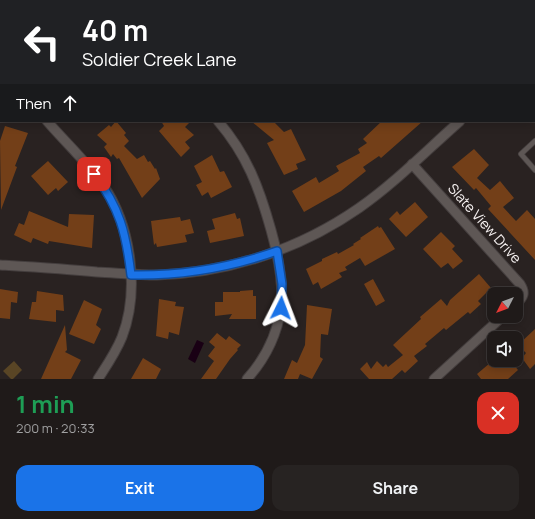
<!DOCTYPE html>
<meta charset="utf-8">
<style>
body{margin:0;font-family:Manrope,sans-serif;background:#272322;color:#f1f3f6;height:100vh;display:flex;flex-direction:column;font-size:15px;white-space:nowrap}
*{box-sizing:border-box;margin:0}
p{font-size:13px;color:#a1a1a2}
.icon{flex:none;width:22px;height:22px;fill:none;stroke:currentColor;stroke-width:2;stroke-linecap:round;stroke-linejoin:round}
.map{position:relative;height:379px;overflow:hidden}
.side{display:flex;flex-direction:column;background:#1f1a19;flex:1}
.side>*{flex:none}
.hud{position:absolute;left:0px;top:0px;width:535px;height:122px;box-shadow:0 2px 10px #0003,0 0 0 1px #3c3838;background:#202124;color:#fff;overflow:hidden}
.needle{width:26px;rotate:228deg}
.buttons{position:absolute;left:487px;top:287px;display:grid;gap:8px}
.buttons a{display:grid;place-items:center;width:36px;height:36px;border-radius:8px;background:#1f1a19;box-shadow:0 2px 10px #0003,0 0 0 1px #3c3838;font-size:20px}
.pin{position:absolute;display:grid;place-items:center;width:34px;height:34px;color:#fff;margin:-17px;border-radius:8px;box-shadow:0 2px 6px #0006}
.me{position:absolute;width:44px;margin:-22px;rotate:3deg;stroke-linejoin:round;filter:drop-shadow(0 0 3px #0008)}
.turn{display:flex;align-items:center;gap:14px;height:84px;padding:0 16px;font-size:18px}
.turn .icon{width:52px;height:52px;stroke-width:2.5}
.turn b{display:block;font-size:28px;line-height:34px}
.then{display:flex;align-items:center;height:38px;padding:0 16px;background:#0003;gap:8px;font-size:15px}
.round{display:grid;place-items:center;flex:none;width:42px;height:42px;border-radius:12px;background:#272322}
.summary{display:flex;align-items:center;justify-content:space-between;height:68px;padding:0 16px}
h1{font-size:24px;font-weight:700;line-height:30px;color:#1e9e55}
.action{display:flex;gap:8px;margin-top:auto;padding:8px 16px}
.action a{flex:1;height:46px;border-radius:12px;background:#1a73e8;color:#fff;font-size:16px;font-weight:700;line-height:46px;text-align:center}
.action a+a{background:#272322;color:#f1f3f6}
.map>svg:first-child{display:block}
</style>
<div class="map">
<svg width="535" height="379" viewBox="0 0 535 379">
<rect width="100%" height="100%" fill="#292221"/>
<g fill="#594525">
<path d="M 0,0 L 46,0 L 1,1 L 0,52 Z"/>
<path d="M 14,361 L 22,370 L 13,379 L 11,379 L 3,371 Z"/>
</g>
<path fill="#190014" d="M 197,340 L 204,343 L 195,363 L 188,359 Z"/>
<g fill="#733f18">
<path d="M 116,121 L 126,133 L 124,135 L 129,141 L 124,146 L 137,159 L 144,155 L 148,162 L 150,161 L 155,169 L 156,168 L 160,179 L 142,198 L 119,158 L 117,159 L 113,154 L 111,157 L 104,147 L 107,144 L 97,135 L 109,125 L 111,127 Z"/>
<path d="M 161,121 L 191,121 L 185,127 L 194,135 L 185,142 L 190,148 L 181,157 L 159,131 L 164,126 Z"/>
<path d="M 251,121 L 273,121 L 284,132 L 291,129 L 306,160 L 296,164 L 298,169 L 284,175 L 267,143 L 274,140 Z"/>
<path d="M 382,121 L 423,121 L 381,158 L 379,156 L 363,167 L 366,171 L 341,191 L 304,212 L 292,191 L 316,177 L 319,183 L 339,171 L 336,166 L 360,153 L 358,149 L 367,143 L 363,139 Z"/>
<path d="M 5,126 L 28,133 L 15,166 L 17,167 L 1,210 L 0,141 Z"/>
<path d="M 474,149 L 489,165 L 477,178 L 490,190 L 500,181 L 514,198 L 503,207 L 516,221 L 527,210 L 535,219 L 535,260 L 488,209 L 491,206 L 476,188 L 474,190 L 452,167 Z"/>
<path d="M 212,155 L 220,172 L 224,171 L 232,187 L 211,198 L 208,192 L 202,196 L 196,185 L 202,182 L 194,166 Z"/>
<path d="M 48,161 L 68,182 L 58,191 L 56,188 L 48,195 L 31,176 Z"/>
<path d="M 415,202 L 428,217 L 406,237 L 389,219 L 397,211 L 400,215 Z"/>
<path d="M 29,211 L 68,227 L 69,214 L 94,215 L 92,248 L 49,241 L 48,244 L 33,238 L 31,243 L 14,235 L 19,223 L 24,225 Z"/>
<path d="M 235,213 L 237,219 L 240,218 L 244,236 L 210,243 L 207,231 L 215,229 L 212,219 Z"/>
<path d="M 180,217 L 181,221 L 190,219 L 194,233 L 185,235 L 187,242 L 157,247 L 156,243 L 154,245 L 151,221 Z"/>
<path d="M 378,226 L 379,228 L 381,227 L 395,249 L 365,266 L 360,258 L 345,267 L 347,270 L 339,273 L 342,277 L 321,289 L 318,282 L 313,285 L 306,269 L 322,261 L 322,259 L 337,252 L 338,254 L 354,245 L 353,244 L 361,239 L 360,238 Z"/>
<path d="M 441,232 L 455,246 L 452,249 L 463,261 L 453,269 L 448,263 L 441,268 L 423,249 Z"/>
<path d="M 479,274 L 491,288 L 478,301 L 481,304 L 470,314 L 468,312 L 446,330 L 444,328 L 425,344 L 427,346 L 414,356 L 418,361 L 405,373 L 402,370 L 392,379 L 369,379 L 360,369 L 367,362 L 371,369 L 377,361 L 383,367 L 386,364 L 388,367 L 403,355 L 393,345 L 421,319 L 420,317 L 441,299 L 447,306 L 450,300 Z"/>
<path d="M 373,279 L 385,301 L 376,306 L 364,284 Z"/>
<path d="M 0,289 L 18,292 L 17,303 L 11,302 L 10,319 L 0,318 Z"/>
<path d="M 253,290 L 253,296 L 256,296 L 256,319 L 229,319 L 232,314 L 215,316 L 215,302 L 223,302 L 223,292 L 240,292 L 240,291 Z"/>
<path d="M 37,291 L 63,295 L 64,311 L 56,310 L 56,322 L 29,319 L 32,302 L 36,302 Z"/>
<path d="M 159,299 L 176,302 L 175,306 L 184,307 L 179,335 L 169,332 L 168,339 L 156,336 Z"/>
<path d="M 84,300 L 102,309 L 96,325 L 101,329 L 94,344 L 69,334 Z"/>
<path d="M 307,305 L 332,309 L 328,335 L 321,334 L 320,357 L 323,359 L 312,379 L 300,374 L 298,379 L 284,379 L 292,360 L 297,363 L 305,345 Z"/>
<path d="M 65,325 L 67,350 L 65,352 L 81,360 L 71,379 L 41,379 Z"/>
<path d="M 535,329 L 535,364 L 530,369 L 522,358 L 526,353 L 518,345 Z"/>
<path d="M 217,333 L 226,340 L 229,336 L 241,345 L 237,349 L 238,350 L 230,359 L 216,379 L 201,379 L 214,361 L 208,356 L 215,347 L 209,342 Z"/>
<path d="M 143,358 L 161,369 L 156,379 L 131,379 Z"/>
<path d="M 496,360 L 510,360 L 518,370 L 508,379 L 481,379 L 477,374 L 490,363 L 492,365 Z"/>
</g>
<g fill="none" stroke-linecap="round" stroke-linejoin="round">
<g stroke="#443e3e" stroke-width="6">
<path id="lane" d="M 535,141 L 521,154 L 535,170"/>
</g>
<g stroke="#443e3e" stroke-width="11">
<g id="street">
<path d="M 110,0 L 111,1"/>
<path d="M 281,0 L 282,1"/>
<path d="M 58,1 L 59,0"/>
<path d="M 534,55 L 535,54"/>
<path d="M 0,65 L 1,63"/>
<path d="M 0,87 L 1,88"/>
<path d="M 47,121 C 65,142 87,162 103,185 C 131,226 140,290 122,337 C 116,352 107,365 98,379"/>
<path d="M 218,121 C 247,155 259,187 271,230 C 278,255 284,282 281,308 C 277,335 265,359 247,379"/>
<path d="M 412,164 L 520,284 C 526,293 523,298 516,304"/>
<path d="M 0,265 C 32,267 65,269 97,272 C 117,273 137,275 157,275 C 229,273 300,249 359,208 C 395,183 427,150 460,121"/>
<path d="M 434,379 L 503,316"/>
</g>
</g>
<use href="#lane" stroke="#5e5755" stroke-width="4.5"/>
<use href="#street" stroke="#5e5755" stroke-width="9"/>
</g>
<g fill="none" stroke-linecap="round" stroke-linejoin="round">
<g stroke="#114b97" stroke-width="10">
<path id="route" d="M 94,174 C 120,208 126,233 131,275 C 182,276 229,268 277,251 L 282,284 L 281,308"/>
</g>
<use href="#route" stroke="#1a73e8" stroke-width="7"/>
</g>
<g text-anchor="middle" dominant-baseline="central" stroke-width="4" stroke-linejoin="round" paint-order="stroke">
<g font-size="14" fill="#f6f1f1" stroke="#292221">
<text transform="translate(485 223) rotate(48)">Slate View Drive</text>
</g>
</g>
</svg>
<div class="buttons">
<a><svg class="needle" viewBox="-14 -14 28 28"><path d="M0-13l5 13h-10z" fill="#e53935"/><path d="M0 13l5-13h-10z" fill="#a1a1a2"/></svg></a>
<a><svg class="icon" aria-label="sound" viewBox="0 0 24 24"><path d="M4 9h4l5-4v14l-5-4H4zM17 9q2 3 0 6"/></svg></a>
</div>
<div class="pin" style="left:94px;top:174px;background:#d93025"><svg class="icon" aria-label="arrive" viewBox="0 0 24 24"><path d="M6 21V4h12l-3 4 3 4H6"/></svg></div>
<svg class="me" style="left:281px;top:308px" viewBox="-20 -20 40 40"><path d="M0-17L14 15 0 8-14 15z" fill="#1a73e8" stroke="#fff" stroke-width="4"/></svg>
<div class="hud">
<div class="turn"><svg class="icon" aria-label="left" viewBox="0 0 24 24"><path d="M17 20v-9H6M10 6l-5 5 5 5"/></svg><div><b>40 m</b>Soldier Creek Lane</div></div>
<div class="then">Then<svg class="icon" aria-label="ahead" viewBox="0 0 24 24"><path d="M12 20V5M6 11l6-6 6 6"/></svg></div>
</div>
</div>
<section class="side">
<div class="summary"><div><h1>1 min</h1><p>200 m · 20:33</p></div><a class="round" style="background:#d93025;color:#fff"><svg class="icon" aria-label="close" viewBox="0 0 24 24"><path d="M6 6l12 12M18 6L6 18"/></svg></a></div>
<div class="action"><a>Exit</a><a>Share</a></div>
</section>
